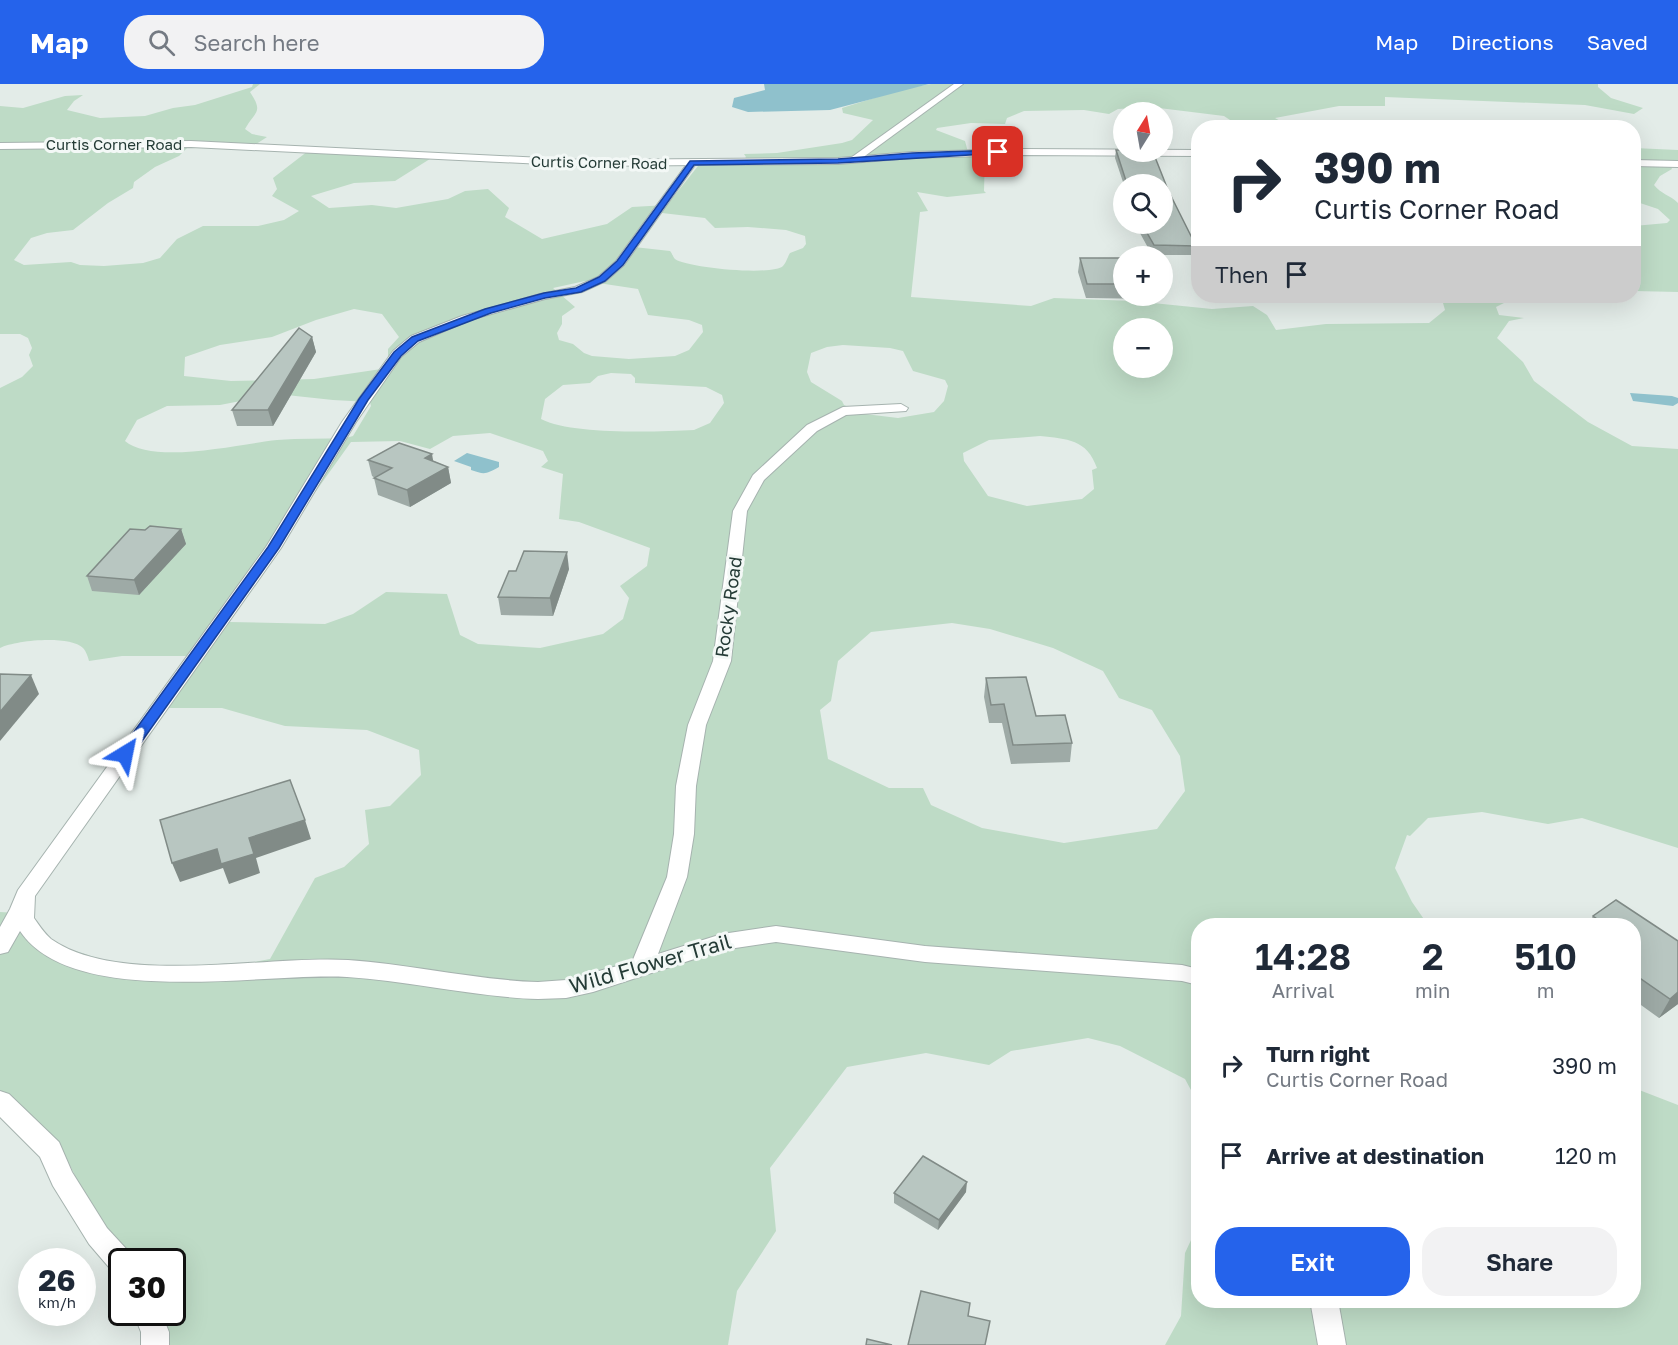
<!DOCTYPE html>
<meta charset="utf-8">
<style>
body{margin:0;font-family:"Golos Text",sans-serif;background:#f2f2f3;color:#1f2937;height:100vh;display:flex;flex-direction:column;font-size:22px;white-space:nowrap}
*{box-sizing:border-box;margin:0}
p{font-size:20px;color:#747a83}
.icon{flex:none;width:33px;height:33px;fill:none;stroke:currentColor;stroke-width:2;stroke-linecap:round;stroke-linejoin:round}
.map{position:relative;flex:1;overflow:hidden}
.side{position:absolute;left:1191px;top:834px;width:450px;height:390px;display:flex;flex-direction:column;background:#fff;border-radius:24px;box-shadow:0 6px 24px #0002}
.side>*{flex:none}
.guide{position:absolute;left:1191px;top:36px;width:450px;height:183px;border-radius:24px;box-shadow:0 6px 24px #0002;background:#fff;color:#1f2937;overflow:hidden}
.needle{width:39px;rotate:11deg}
.controls{position:absolute;left:1113px;top:18px;display:grid;gap:12px}
.controls a{display:grid;place-items:center;width:60px;height:60px;border-radius:50%;background:#fff;box-shadow:0 6px 24px #0002;font-size:30px}
.speed{position:absolute;left:18px;top:1164px;display:flex;gap:12px;font-size:30px;font-weight:700;text-align:center}
.speed>*{display:grid;place-content:center;width:78px;height:78px;border-radius:50%;background:#fff;box-shadow:0 6px 24px #0002;line-height:1}
.speed small{font-size:15px;font-weight:400}
.speed .limit{border:3px solid #111;border-radius:9px;background:#fff;color:#111}
.pin{position:absolute;display:grid;place-items:center;width:51px;height:51px;color:#fff;margin:-26px;border-radius:12px;box-shadow:0 3px 9px #0006}
.me{position:absolute;width:66px;margin:-33px;rotate:35deg;stroke-linejoin:round;filter:drop-shadow(0 0 4px #0008)}
.turn{display:flex;align-items:center;gap:21px;height:126px;padding:0 24px;font-size:27px}
.turn .icon{width:78px;height:78px;stroke-width:2.5}
.turn b{display:block;font-size:42px;line-height:51px}
.then{display:flex;align-items:center;height:57px;padding:0 24px;background:#0003;gap:12px;font-size:22px}
.eta{display:flex;justify-content:space-evenly;align-items:center;height:102px;text-align:center}
.eta b{font-size:36px;font-weight:600;line-height:42px}
.cta{display:flex;gap:12px;margin-top:auto;padding:12px 24px}
.cta a{flex:1;height:69px;border-radius:24px;background:#2563eb;color:#fff;font-size:24px;font-weight:600;line-height:69px;text-align:center}
.cta a+a{background:#f2f2f3;color:#1f2937}
ul{padding:0;list-style:none}
li{display:flex;align-items:center;gap:18px;height:90px;padding:0 24px}
li div{flex:1}
li b{display:block;font-size:22px}
li em{font-style:normal}
header{display:flex;align-items:center;gap:36px;box-sizing:border-box;height:84px;padding:0 30px;background:#2563eb;color:#fff}
header strong{font-size:28px}
nav{display:flex;gap:33px;margin-inline-start:auto;font-size:21px}
.search{width:420px;height:54px;background:#f2f2f3;display:flex;align-items:center;gap:15px;box-sizing:border-box;padding:0 21px;border-radius:24px;color:#747a83;font-size:22px}
.map>svg:first-child{display:block}
</style>
<header>
<strong>Map</strong>
<div class="search"><svg class="icon" aria-label="search" viewBox="0 0 24 24"><circle cx="10" cy="10" r="6"/><path d="M15 15l6 6"/></svg>Search here</div>
<nav><a>Map</a><a>Directions</a><a>Saved</a></nav>
</header>
<div class="map">
<svg width="1678" height="1261" viewBox="0 0 1678 1261">
<rect width="100%" height="100%" fill="#e3ece8"/>
<g fill="#bedbc6" fill-rule="evenodd">
<path d="M 253,0 L 260,0 L 250,8 C 264,29 255,27 245,45 L 252,50 L 267,53 L 250,64 L 189,62 L 179,72 L 155,83 L 134,98 L 133,104 L 108,119 L 73,146 L 47,149 L 31,154 L 14,176 L 24,181 L 71,178 L 80,181 L 104,182 L 143,179 L 160,174 L 177,155 L 203,142 L 258,142 L 284,136 L 299,127 L 272,112 L 277,105 L 273,94 L 308,67 L 433,73 L 395,97 L 354,99 L 311,112 L 329,124 L 372,121 L 396,124 L 448,115 L 465,107 L 488,105 L 509,124 L 505,133 L 542,155 L 607,140 L 632,123 L 667,121 L 698,82 L 740,80 L 746,73 L 744,70 L 777,69 L 842,59 L 852,56 L 873,36 L 843,29 L 842,24 L 903,5 L 931,0 L 1598,0 L 1598,3 L 1611,14 L 1643,24 L 1634,30 L 1585,21 L 1385,13 L 1385,22 L 1339,22 L 1275,34 L 1291,43 L 1236,43 L 1236,40 L 1224,32 L 1151,23 L 1118,25 L 1109,30 L 1084,26 L 1024,27 L 1007,34 L 1005,40 L 971,39 L 937,44 L 936,46 L 965,57 L 968,68 L 985,71 L 984,107 L 986,109 L 947,113 L 917,108 L 928,127 L 920,128 L 911,213 L 1031,222 L 1054,214 L 1133,217 L 1212,225 L 1253,222 L 1267,231 L 1276,246 L 1326,240 L 1429,239 L 1445,226 L 1441,212 L 1498,212 L 1506,218 L 1496,223 L 1499,231 L 1524,234 L 1509,237 L 1497,254 L 1523,278 L 1534,297 L 1588,338 L 1632,362 L 1678,365 L 1678,764 L 1582,734 L 1548,740 L 1482,728 L 1428,734 L 1410,752 L 1407,751 L 1395,784 L 1412,818 L 1428,841 L 1198,842 L 1198,1019 L 1185,995 L 1120,962 L 1088,954 L 1011,967 L 989,981 L 926,969 L 847,983 L 770,1084 L 776,1147 L 737,1207 L 728,1261 L 164,1261 L 154,1229 L 172,1228 L 172,1178 L 130,1177 L 89,1120 L 58,1057 L 0,1009 L 0,828 L 18,829 L 50,856 L 63,863 L 122,882 L 209,882 L 244,880 L 270,875 L 315,794 L 344,783 L 369,760 L 365,726 L 390,722 L 421,691 L 419,666 L 367,646 L 285,642 L 222,624 L 169,624 L 166,619 L 194,572 L 122,572 L 89,577 C 88,573 86,567 83,564 C 70,551 16,556 0,564 L 0,304 L 22,293 L 33,282 L 29,271 L 32,264 L 28,254 L 20,250 L 0,250 L 0,22 L 23,24 L 65,12 L 83,11 L 74,17 L 67,26 L 100,34 L 145,32 L 173,24 L 195,21 L 252,3 ZM 662,129 L 705,134 L 715,144 L 748,143 L 786,146 L 805,152 L 806,160 L 803,164 L 790,169 C 788,172 786,179 783,182 C 773,192 687,184 675,175 C 673,173 672,169 670,167 L 634,163 L 656,133 ZM 585,197 L 638,205 L 648,231 L 689,236 L 702,241 L 703,248 L 689,266 L 675,272 L 629,275 L 592,272 L 584,269 L 573,260 L 559,256 L 557,249 L 562,240 L 562,232 L 575,223 L 553,204 ZM 354,225 L 382,230 L 399,253 L 388,265 L 388,284 L 314,295 L 231,297 L 184,292 L 185,273 L 220,261 L 272,253 L 316,236 ZM 1124,244 L 1162,244 L 1162,284 L 1124,284 ZM 843,261 L 890,264 L 903,267 L 913,287 L 945,296 L 948,302 L 944,317 L 934,328 L 898,334 L 865,330 L 844,321 L 842,317 L 811,298 L 807,288 L 811,269 L 827,263 ZM 611,289 L 631,290 L 635,294 L 635,299 L 706,303 L 722,311 L 724,319 L 710,339 L 694,346 C 657,348 572,351 541,335 L 545,315 L 563,301 L 590,299 L 598,292 ZM 277,310 L 333,316 L 370,318 L 371,322 L 353,352 L 346,354 C 323,355 300,354 277,356 C 240,360 153,381 125,357 L 137,336 L 167,322 L 220,321 ZM 490,349 L 543,367 L 548,377 L 541,383 L 563,390 L 559,435 L 579,438 L 650,464 L 647,482 L 620,502 L 629,514 L 623,535 L 603,550 L 540,564 L 478,560 L 460,551 L 447,510 L 386,508 L 353,530 L 325,540 L 229,538 L 226,533 L 351,358 L 400,357 L 430,365 L 453,352 ZM 1040,352 C 1067,355 1087,355 1097,384 L 1092,386 L 1094,405 L 1082,415 L 1027,422 L 988,412 L 964,377 L 963,369 L 989,356 ZM 952,539 L 990,545 L 1053,564 L 1103,587 L 1119,614 L 1152,626 L 1180,672 L 1185,707 L 1157,745 L 1064,759 L 982,744 L 931,721 L 923,704 L 889,704 L 828,675 L 820,626 L 831,617 L 838,577 L 871,548 Z"/>
<path d="M 1634,64 L 1678,66 L 1678,79 L 1670,80 L 1672,85 L 1660,92 L 1654,101 C 1661,110 1670,111 1678,119 L 1678,208 L 1634,207 L 1634,142 L 1667,139 L 1670,136 L 1658,125 L 1634,117 Z"/>
<path d="M 1634,1004 L 1678,1021 L 1678,1261 L 1165,1261 L 1181,1232 L 1185,1169 L 1198,1141 L 1198,1216 L 1634,1216 Z"/>
</g>
<g fill="#8fc1cc">
<path d="M 764,0 L 929,0 L 830,26 L 748,28 L 732,23 L 734,14 L 765,6 Z"/>
<path d="M 1630,309 L 1672,312 L 1678,314 L 1678,319 L 1673,322 L 1633,317 Z"/>
<path d="M 467,369 L 499,378 L 499,383 C 486,390 485,391 471,386 L 471,383 L 454,377 Z"/>
</g>
<g fill="none" stroke-linecap="round" stroke-linejoin="round">
<g stroke="#a6b3af" stroke-width="2">
<g id="minor">
<path d="M 954,0 L 963,0 L 858,77 L 852,77 L 852,73 Z"/>
<path d="M 692,76 L 695,77 L 695,81 L 624,181 L 606,197 L 582,208 L 545,215 L 470,236 L 419,258 L 401,273 L 356,338 L 281,464 L 35,812 L 34,834 C 39,841 44,849 51,855 C 119,903 266,871 348,876 C 411,880 474,896 538,898 L 566,896 L 632,878 L 667,793 L 674,750 L 676,702 L 688,641 L 713,577 L 733,427 L 753,391 L 807,341 L 843,323 L 901,320 L 908,324 L 906,327 L 846,331 L 817,347 L 764,396 L 747,427 L 731,577 L 706,641 L 696,702 L 694,750 L 687,793 L 658,870 L 722,850 L 776,842 L 925,862 L 1182,881 L 1198,885 L 1198,901 L 1182,897 L 925,878 L 776,858 L 722,866 L 593,908 L 566,914 L 538,915 C 474,913 411,897 347,893 C 263,888 73,926 20,847 L 8,868 L 0,870 L 0,843 L 10,825 L 18,806 L 266,463 L 342,338 L 393,267 L 411,252 L 462,232 L 540,210 L 575,203 L 598,193 L 616,177 L 689,77 Z"/>
<path d="M 0,1007 L 9,1010 L 59,1058 L 72,1088 L 107,1144 L 131,1170 L 135,1178 L 122,1178 L 122,1191 L 113,1188 L 89,1160 L 53,1102 L 40,1073 L 0,1033 Z"/>
<path d="M 1310,1216 L 1338,1216 L 1346,1261 L 1318,1261 Z"/>
<path d="M 133,1228 L 161,1228 L 169,1248 L 169,1261 L 141,1261 L 141,1248 Z"/>
</g>
</g>
<g stroke="#a6b3af" stroke-width="2">
<g id="tertiary">
<path d="M 191,57 L 583,76 L 838,74 L 912,68 L 1021,65 L 1198,66 L 1198,72 L 1021,71 L 912,74 L 838,80 L 583,82 L 191,63 L 0,65 L 0,59 Z"/>
<path d="M 1634,76 L 1678,77 L 1678,83 L 1634,82 Z"/>
</g>
</g>
<use href="#minor" fill="#fff" fill-rule="evenodd"/>
<use href="#tertiary" fill="#fff" fill-rule="evenodd"/>
</g>
<g fill="#9eaaa6">
<path d="M 1116,66 L 1124,66 L 1124,68 L 1153,68 L 1168,106 L 1196,162 L 1194,171 L 1152,171 L 1135,140 L 1162,140 L 1162,100 L 1124,101 L 1115,74 Z"/>
<path d="M 1080,174 L 1124,174 L 1124,212 L 1157,212 L 1156,215 L 1086,214 L 1078,188 Z"/>
<path d="M 312,253 L 316,268 L 273,342 L 237,342 L 232,326 Z"/>
<path d="M 368,376 L 434,377 L 448,383 L 451,399 L 410,423 L 378,411 L 374,394 L 375,394 L 372,392 Z"/>
<path d="M 181,445 L 186,460 L 139,511 L 92,507 L 87,492 L 145,446 Z"/>
<path d="M 569,485 L 553,532 L 501,531 L 498,513 Z"/>
<path d="M 986,594 L 1072,659 L 1070,678 L 1011,680 L 1002,639 L 989,639 L 984,613 Z"/>
<path d="M 1616,816 L 1678,857 L 1678,920 L 1659,934 L 1634,916 L 1634,842 L 1588,842 L 1593,832 Z"/>
<path d="M 966,1108 L 938,1146 L 894,1119 L 894,1109 Z"/>
</g>
<g fill="#818b87">
<path d="M 312,253 L 316,268 L 273,342 L 268,326 Z"/>
<path d="M 432,370 L 435,387 L 425,374 Z"/>
<path d="M 448,383 L 451,399 L 410,423 L 407,406 Z"/>
<path d="M 181,445 L 186,460 L 139,511 L 134,496 Z"/>
<path d="M 567,468 L 569,485 L 553,532 L 550,514 Z"/>
<path d="M 31,591 L 39,610 L 0,657 L 0,628 Z"/>
<path d="M 305,736 L 311,755 L 256,774 L 260,789 L 229,800 L 223,784 L 180,798 L 172,779 Z"/>
<path d="M 1678,908 L 1678,920 L 1659,934 L 1670,915 Z"/>
<path d="M 967,1098 L 966,1108 L 938,1146 L 939,1136 Z"/>
</g>
<g fill="#b8c6c1" stroke="#818b87" stroke-width="1.5">
<path d="M 1116,66 L 1124,66 L 1124,68 L 1153,68 L 1168,106 L 1196,162 L 1154,161 L 1142,140 L 1162,140 L 1162,100 L 1127,100 Z"/>
<path d="M 1080,174 L 1124,174 L 1124,200 L 1087,200 Z"/>
<path d="M 299,244 L 312,253 L 268,326 L 232,326 Z"/>
<path d="M 399,359 L 432,370 L 425,374 L 448,383 L 407,406 L 374,394 L 392,384 L 368,376 Z"/>
<path d="M 150,442 L 181,445 L 134,496 L 87,492 L 130,445 L 145,446 Z"/>
<path d="M 524,467 L 567,468 L 550,514 L 498,513 L 509,487 L 516,487 Z"/>
<path d="M 0,590 L 31,591 L 0,628 Z"/>
<path d="M 1026,593 L 1036,632 L 1065,631 L 1072,659 L 1013,661 L 1004,620 L 991,621 L 986,594 Z"/>
<path d="M 290,696 L 305,736 L 249,754 L 254,770 L 221,780 L 217,765 L 172,779 L 160,736 Z"/>
<path d="M 1616,816 L 1678,857 L 1678,908 L 1670,915 L 1634,890 L 1634,842 L 1607,842 L 1593,832 Z"/>
<path d="M 923,1072 L 967,1098 L 939,1136 L 894,1109 Z"/>
<path d="M 921,1207 L 970,1219 L 968,1232 L 990,1237 L 985,1261 L 908,1261 Z"/>
<path d="M 867,1255 L 892,1261 L 866,1261 Z"/>
</g>
<path fill="#2563eb" stroke="#184099" stroke-width="1.5" d="M 998,66 L 1001,69 L 838,79 L 694,81 L 623,181 L 605,197 L 581,208 L 545,214 L 491,229 L 418,257 L 401,272 L 368,316 L 279,464 L 130,674 L 120,674 L 118,670 L 120,667 L 268,463 L 359,315 L 394,268 L 412,253 L 485,225 L 544,209 L 576,204 L 599,193 L 617,177 L 690,77 L 838,75 L 912,69 Z"/>
<g text-anchor="middle" dominant-baseline="central" stroke-width="6" stroke-linejoin="round" paint-order="stroke">
<g font-size="15" fill="#243b36" stroke="#f3f8f6">
<text x="114" y="60">Curtis Corner Road</text>
<text transform="translate(599 78) rotate(1)">Curtis Corner Road</text>
</g>
<g font-size="18" fill="#243b36" stroke="#f3f8f6">
<text transform="translate(728 523) rotate(-82)">Rocky Road</text>
</g>
<g font-size="21" fill="#243b36" stroke="#f3f8f6">
<text transform="translate(650 879) rotate(-16)">Wild Flower Trail</text>
</g>
</g>
</svg>
<div class="controls">
<a><svg class="needle" viewBox="-14 -14 28 28"><path d="M0-13l5 13h-10z" fill="#e53935"/><path d="M0 13l5-13h-10z" fill="#747a83"/></svg></a>
<a><svg class="icon" aria-label="search" viewBox="0 0 24 24"><circle cx="10" cy="10" r="6"/><path d="M15 15l6 6"/></svg></a>
<a>+</a>
<a>−</a>
</div>
<div class="speed"><div>26<small>km/h</small></div><div class="limit">30</div></div>
<div class="pin" style="left:998px;top:68px;background:#d93025"><svg class="icon" aria-label="arrive" viewBox="0 0 24 24"><path d="M6 21V4h12l-3 4 3 4H6"/></svg></div>
<svg class="me" style="left:125px;top:670px" viewBox="-20 -20 40 40"><path d="M0-17L14 15 0 8-14 15z" fill="#2563eb" stroke="#fff" stroke-width="4"/></svg>
<div class="guide">
<div class="turn"><svg class="icon" aria-label="right" viewBox="0 0 24 24"><path d="M7 20v-9h11M14 6l5 5-5 5"/></svg><div><b>390 m</b>Curtis Corner Road</div></div>
<div class="then">Then<svg class="icon" aria-label="arrive" viewBox="0 0 24 24"><path d="M6 21V4h12l-3 4 3 4H6"/></svg></div>
</div>
<section class="side">
<div class="eta">
<div><b>14:28</b><p>Arrival</p></div>
<div><b>2</b><p>min</p></div>
<div><b>510</b><p>m</p></div>
</div>
<ul>
<li><svg class="icon" aria-label="right" viewBox="0 0 24 24"><path d="M7 20v-9h11M14 6l5 5-5 5"/></svg><div><b>Turn right</b><p>Curtis Corner Road</p></div><em>390 m</em></li>
<li><svg class="icon" aria-label="arrive" viewBox="0 0 24 24"><path d="M6 21V4h12l-3 4 3 4H6"/></svg><div><b>Arrive at destination</b></div><em>120 m</em></li>
</ul>
<div class="cta"><a>Exit</a><a>Share</a></div>
</section>
</div>
